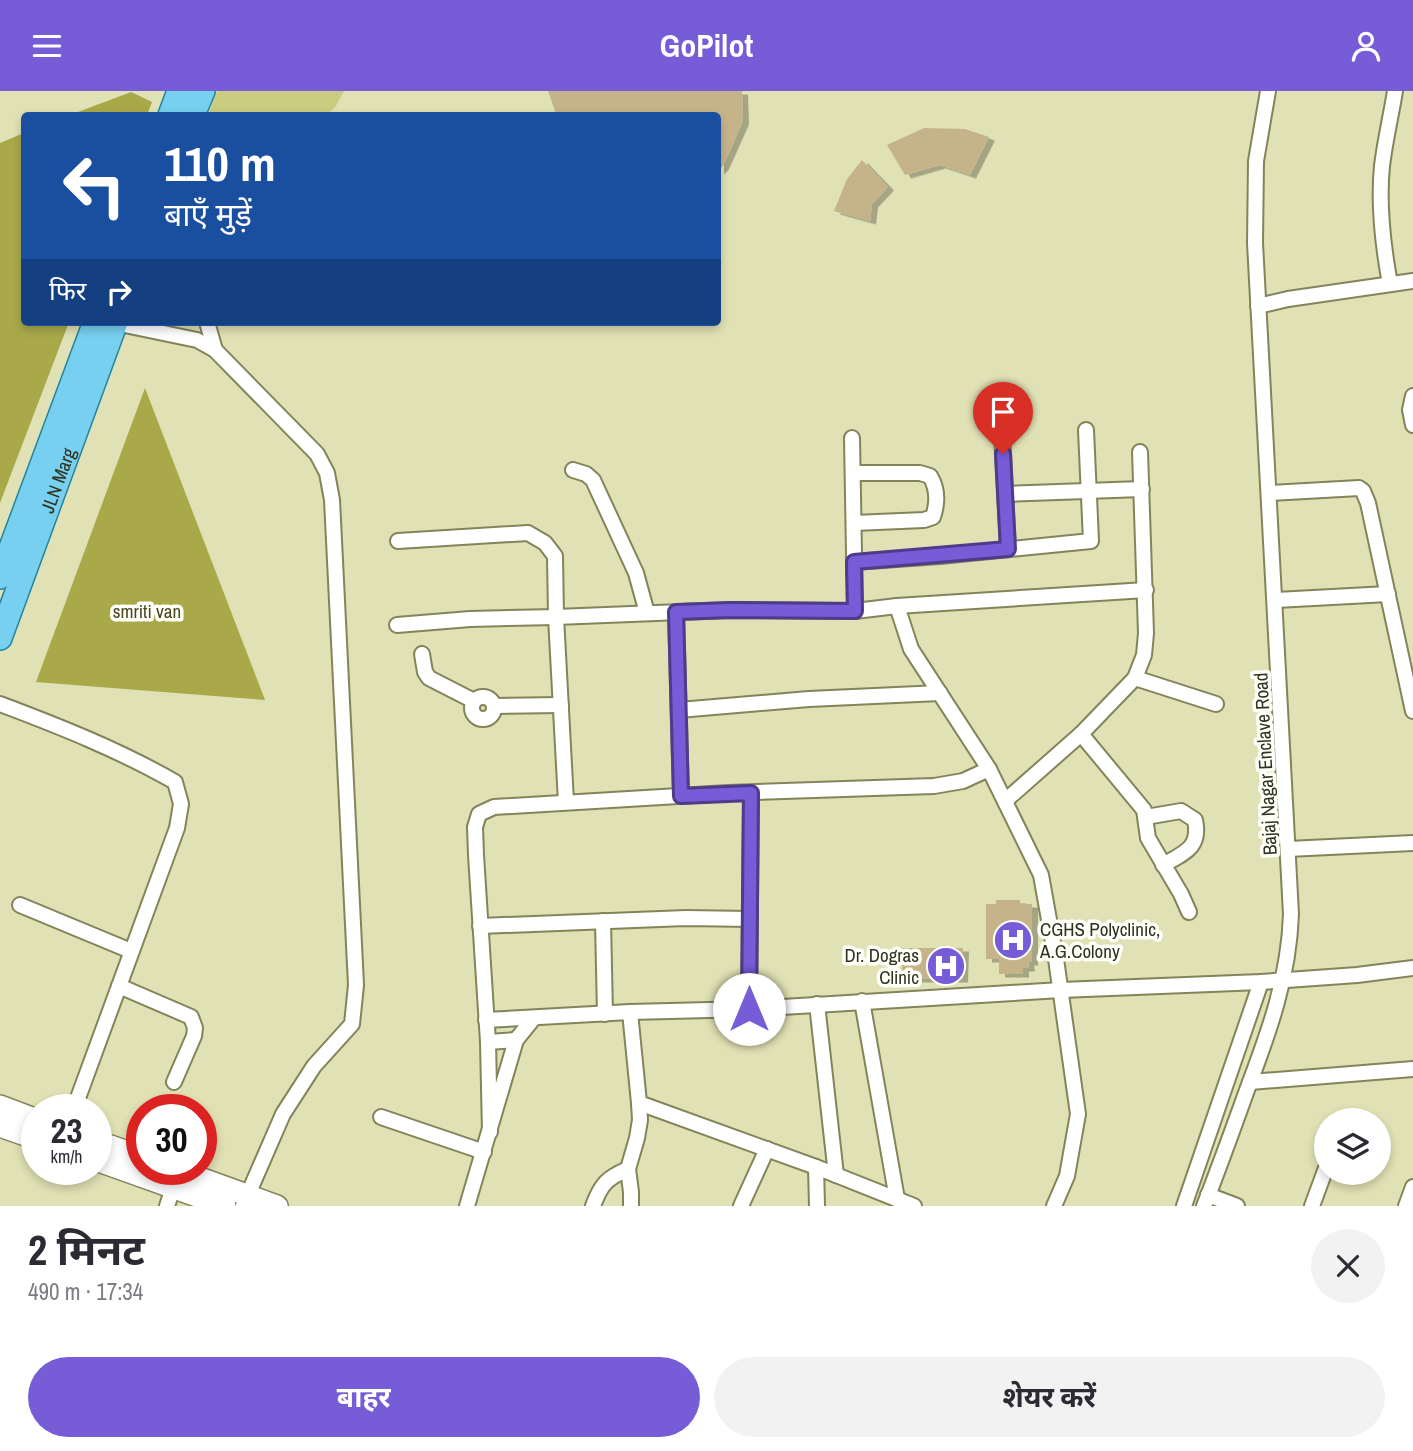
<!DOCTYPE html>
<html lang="hi">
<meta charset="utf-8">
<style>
body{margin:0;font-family:"Archivo Narrow","Noto Sans Devanagari",sans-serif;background:#f2f2f3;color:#2b2b33;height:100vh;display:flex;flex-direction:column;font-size:26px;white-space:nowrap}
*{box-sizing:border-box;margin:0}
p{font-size:23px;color:#7c7c81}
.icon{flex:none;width:38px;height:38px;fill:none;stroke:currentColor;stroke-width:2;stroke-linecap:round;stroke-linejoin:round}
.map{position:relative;height:1115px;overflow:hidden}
.details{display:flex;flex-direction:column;background:#fff;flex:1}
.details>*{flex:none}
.banner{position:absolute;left:21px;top:21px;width:700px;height:214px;border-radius:7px;box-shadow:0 4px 10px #0003;background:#1a4fa0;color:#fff;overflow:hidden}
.controls{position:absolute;left:1314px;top:1017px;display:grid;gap:14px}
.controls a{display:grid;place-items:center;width:77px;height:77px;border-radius:50%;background:#fff;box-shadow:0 4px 10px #0003;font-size:35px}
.speed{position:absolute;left:21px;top:1003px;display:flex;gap:14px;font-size:35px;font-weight:700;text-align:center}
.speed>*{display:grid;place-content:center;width:91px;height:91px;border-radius:50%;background:#fff;box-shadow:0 4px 10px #0003;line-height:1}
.speed small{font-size:18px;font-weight:400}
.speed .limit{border:10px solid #d22;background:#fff;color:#111}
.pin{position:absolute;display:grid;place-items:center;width:60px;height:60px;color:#fff;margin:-72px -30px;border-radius:50% 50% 50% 0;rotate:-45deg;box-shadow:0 0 7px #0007}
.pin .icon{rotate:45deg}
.me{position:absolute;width:77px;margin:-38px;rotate:0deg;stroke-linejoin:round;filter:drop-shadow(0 0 5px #0008)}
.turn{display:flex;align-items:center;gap:24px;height:147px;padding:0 28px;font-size:32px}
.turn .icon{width:91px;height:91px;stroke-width:2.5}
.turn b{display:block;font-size:49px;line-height:60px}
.then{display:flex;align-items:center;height:66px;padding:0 28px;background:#0003;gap:14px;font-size:26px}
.round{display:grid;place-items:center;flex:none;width:74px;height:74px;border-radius:37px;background:#f2f2f3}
.summary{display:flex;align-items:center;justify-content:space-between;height:119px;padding:0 28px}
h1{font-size:42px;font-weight:700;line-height:52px}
.action{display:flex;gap:14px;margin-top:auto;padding:14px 28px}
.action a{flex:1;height:80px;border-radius:42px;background:#765cd7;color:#fff;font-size:28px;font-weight:700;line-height:80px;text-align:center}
.action a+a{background:#f2f2f3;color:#2b2b33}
header{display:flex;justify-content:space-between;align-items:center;height:91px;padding:0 28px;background:#765cd7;color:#fff;font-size:32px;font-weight:700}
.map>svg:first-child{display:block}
</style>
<header><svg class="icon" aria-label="menu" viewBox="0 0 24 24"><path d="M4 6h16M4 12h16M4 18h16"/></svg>GoPilot<svg class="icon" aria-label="person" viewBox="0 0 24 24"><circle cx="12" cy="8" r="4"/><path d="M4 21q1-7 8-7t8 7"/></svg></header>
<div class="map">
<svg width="1413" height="1115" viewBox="0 0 1413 1115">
<defs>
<filter id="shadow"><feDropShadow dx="6" dy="3.5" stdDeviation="0" flood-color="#0004"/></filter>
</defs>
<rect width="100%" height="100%" fill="#e0e1b4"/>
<path fill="#cbcc80" d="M 217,0 L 344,0 L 336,15 L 327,24 L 208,24 Z"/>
<g fill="#a9a94a">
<path d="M 131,1 L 152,11 L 147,24 L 70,24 Z"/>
<path d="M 24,42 L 24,231 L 69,231 L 0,412 L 0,52 Z"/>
<path d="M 145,297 L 265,609 L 36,591 Z"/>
</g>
<g fill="#c5b48a" filter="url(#shadow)">
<path d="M 548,0 L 742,0 L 743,30 L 723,75 L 718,80 L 718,24 L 551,24 L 555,20 Z"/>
<path d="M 924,37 L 965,38 L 989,46 L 970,84 L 940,74 L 905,84 L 887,54 Z"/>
<path d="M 862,69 L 888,96 L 872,113 L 870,130 L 834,120 L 847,88 Z"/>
<path d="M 996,809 L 1020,809 L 1020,813 L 1032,813 L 1032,871 L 1028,871 L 1029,877 L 1023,877 L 1023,883 L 999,883 L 999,868 L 986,868 L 986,813 L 996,813 Z"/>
<path d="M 902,857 L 963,857 L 962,888 L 902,888 Z"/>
</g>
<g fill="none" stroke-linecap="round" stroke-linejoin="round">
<g stroke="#83845a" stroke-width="18">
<g id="street">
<path d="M 1390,193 C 1383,155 1378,114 1382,75 C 1385,50 1391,25 1395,0"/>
<path d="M 1258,215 L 1288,208 L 1413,190"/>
<path d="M 207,231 L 215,259"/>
<path d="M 115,232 L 197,249 L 215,259 L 317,363 L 327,382 L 332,409 L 356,894 L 352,933 L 314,975 L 283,1023 L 243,1115"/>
<path d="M 1413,305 L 1410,319 L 1413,334"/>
<path d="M 1002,343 L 1008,458"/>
<path d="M 852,347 L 855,520"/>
<path d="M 573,379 L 586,383 L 593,389 L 636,482 L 647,522"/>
<path d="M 853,382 L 920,382 L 930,385 C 938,398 938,411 933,426 L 924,429 L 854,432"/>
<path d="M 1270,402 L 1359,397 L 1363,400 L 1368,412 L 1413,620"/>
<path d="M 1005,403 L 1142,398"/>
<path d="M 854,471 L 940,465 L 1091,450 L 1086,339"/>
<path d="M 1276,509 L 1388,503"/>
<path d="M 897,515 L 911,558 L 989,678 L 1041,784 L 1056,868 L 1078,1023 L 1067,1085 L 1054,1115"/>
<path d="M 676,521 L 681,705"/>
<path d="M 397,534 L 470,528 L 556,526 L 555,465 L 545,452 L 528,442 L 398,450"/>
<path d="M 422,563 L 425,581 L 429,587 L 474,610"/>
<path d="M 1135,587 L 1144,564 L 1146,542 L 1140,361"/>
<circle cx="483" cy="617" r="11"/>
<path d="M 0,613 C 61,636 119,659 175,691 L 181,713 L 177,737 L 74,1018"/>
<path d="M 494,615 L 561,614"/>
<path d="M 679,619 L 809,608 L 940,602"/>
<path d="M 1081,643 L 1144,719 L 1148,747 L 1181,803 L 1189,821"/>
<path d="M 1005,710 L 1081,643 L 1135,587 L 1216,613"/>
<path d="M 566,711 L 556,526 L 731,519 L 855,520 L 897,515 L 1146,499"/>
<path d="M 1146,726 L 1181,720 L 1195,729 C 1201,757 1184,762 1163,774"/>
<path d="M 1288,758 L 1413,752"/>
<path d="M 20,814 L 131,860"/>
<path d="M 603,830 L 605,923"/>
<path d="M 480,835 L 686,827 L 750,828"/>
<path d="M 119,895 L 191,926 L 195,937 L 194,945 L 174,991"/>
<path d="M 862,910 L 897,1108"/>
<path d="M 817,913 L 836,1084"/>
<path d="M 749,918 L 751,702"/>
<path d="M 630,921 L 639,1012 L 816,1076 L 914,1115"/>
<path d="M 486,929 L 630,921 L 749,918 L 1061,899 L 1261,891 L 1357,884 L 1413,877"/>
<path d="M 488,951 L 516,949"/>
<path d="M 1250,991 L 1413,978"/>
<path d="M 381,1026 L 484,1061"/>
<path d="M 490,1041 L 488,951 L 476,764 L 475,736 L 479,723 L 494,716 L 728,702 L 934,695 L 963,690 L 989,678"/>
<path d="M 816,1076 L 817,1115"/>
<path d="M 1208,1104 L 1237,1115"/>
<path d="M 167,1115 L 173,1097"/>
<path d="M 467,1115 L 516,949 L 533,928"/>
<path d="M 593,1115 C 601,1093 607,1087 628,1078"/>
<path d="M 631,1115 L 631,1101 L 628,1078 L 637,1047 L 640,1029 L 639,1012"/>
<path d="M 741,1115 L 767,1058"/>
<path d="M 1184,1115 L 1261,891"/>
<path d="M 1204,1115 C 1219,1077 1233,1038 1247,999 C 1269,941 1289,886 1291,823 L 1255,152 L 1256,70 L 1268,0"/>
<path d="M 1312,1115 L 1326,1077"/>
<path d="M 1406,1115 L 1413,1096"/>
</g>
</g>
<g stroke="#83845a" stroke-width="24">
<g id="secondary">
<path d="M 0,1015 L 37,1029"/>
<path d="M 0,1035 L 37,1048"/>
<path d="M 96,1050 L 142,1066"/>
<path d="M 96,1069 L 225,1115"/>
<path d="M 175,1078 L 277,1115"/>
</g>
</g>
<g stroke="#2384a0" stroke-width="26">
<g id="primary">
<path d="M 170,24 L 179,0"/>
<path d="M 193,24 L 203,0"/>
<path d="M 0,486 L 95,231"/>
<path id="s1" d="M 0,547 L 116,231"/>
</g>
</g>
<use href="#street" stroke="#fff" stroke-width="14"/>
<use href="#secondary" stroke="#fff" stroke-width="21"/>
<use href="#primary" stroke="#77d0ef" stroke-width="23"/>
</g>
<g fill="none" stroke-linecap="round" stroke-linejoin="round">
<g stroke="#4d3c8c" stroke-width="18">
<path id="route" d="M 749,918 L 751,702 L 681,705 L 676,521 L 731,519 L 855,520 L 854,471 L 1008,458 L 1003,363"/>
</g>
<use href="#route" stroke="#765cd7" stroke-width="12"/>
</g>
<defs>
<g id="hospital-disc" transform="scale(2.0125)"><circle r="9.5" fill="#765cd7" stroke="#fffffa"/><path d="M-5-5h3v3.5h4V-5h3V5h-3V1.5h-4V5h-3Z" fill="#fff"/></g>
</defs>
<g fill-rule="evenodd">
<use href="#hospital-disc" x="1013" y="849"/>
<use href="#hospital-disc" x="946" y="875"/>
</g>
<g text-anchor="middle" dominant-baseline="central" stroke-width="7" stroke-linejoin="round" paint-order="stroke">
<g font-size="19" fill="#30311f" stroke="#fffffa">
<text stroke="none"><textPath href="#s1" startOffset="168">JLN Marg</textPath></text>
<text transform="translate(1265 673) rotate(-93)">Bajaj Nagar Enclave Road</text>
</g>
<g font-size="19" fill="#484820" stroke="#fffffa">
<text x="147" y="520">smriti van</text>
</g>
<g font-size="19" fill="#30311f" stroke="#fffffa" text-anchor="start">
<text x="1040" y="838">CGHS Polyclinic,<tspan x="1040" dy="22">A.G.Colony</tspan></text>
<text x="919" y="864" text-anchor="end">Dr. Dogras<tspan x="919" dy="22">Clinic</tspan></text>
</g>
</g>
</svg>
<div class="controls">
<a><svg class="icon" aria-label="layers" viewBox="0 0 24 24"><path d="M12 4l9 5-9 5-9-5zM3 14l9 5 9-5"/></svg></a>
</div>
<div class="speed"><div>23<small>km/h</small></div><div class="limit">30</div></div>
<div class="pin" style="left:1003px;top:363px;background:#d93025"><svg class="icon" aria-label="arrive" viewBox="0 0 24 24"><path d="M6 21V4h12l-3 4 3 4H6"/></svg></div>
<svg class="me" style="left:749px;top:918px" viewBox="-20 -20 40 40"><circle r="19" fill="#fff"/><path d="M0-13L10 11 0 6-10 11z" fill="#765cd7"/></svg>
<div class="banner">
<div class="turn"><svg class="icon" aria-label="left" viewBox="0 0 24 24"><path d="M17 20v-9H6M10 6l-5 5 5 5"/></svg><div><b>110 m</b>बाएँ मुड़ें</div></div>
<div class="then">फिर<svg class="icon" aria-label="right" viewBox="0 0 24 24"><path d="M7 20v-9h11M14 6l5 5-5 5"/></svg></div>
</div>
</div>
<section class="details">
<div class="summary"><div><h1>2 मिनट</h1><p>490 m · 17:34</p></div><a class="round"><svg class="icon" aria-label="close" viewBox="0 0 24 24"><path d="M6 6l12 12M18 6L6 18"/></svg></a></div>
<div class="action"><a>बाहर</a><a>शेयर करें</a></div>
</section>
